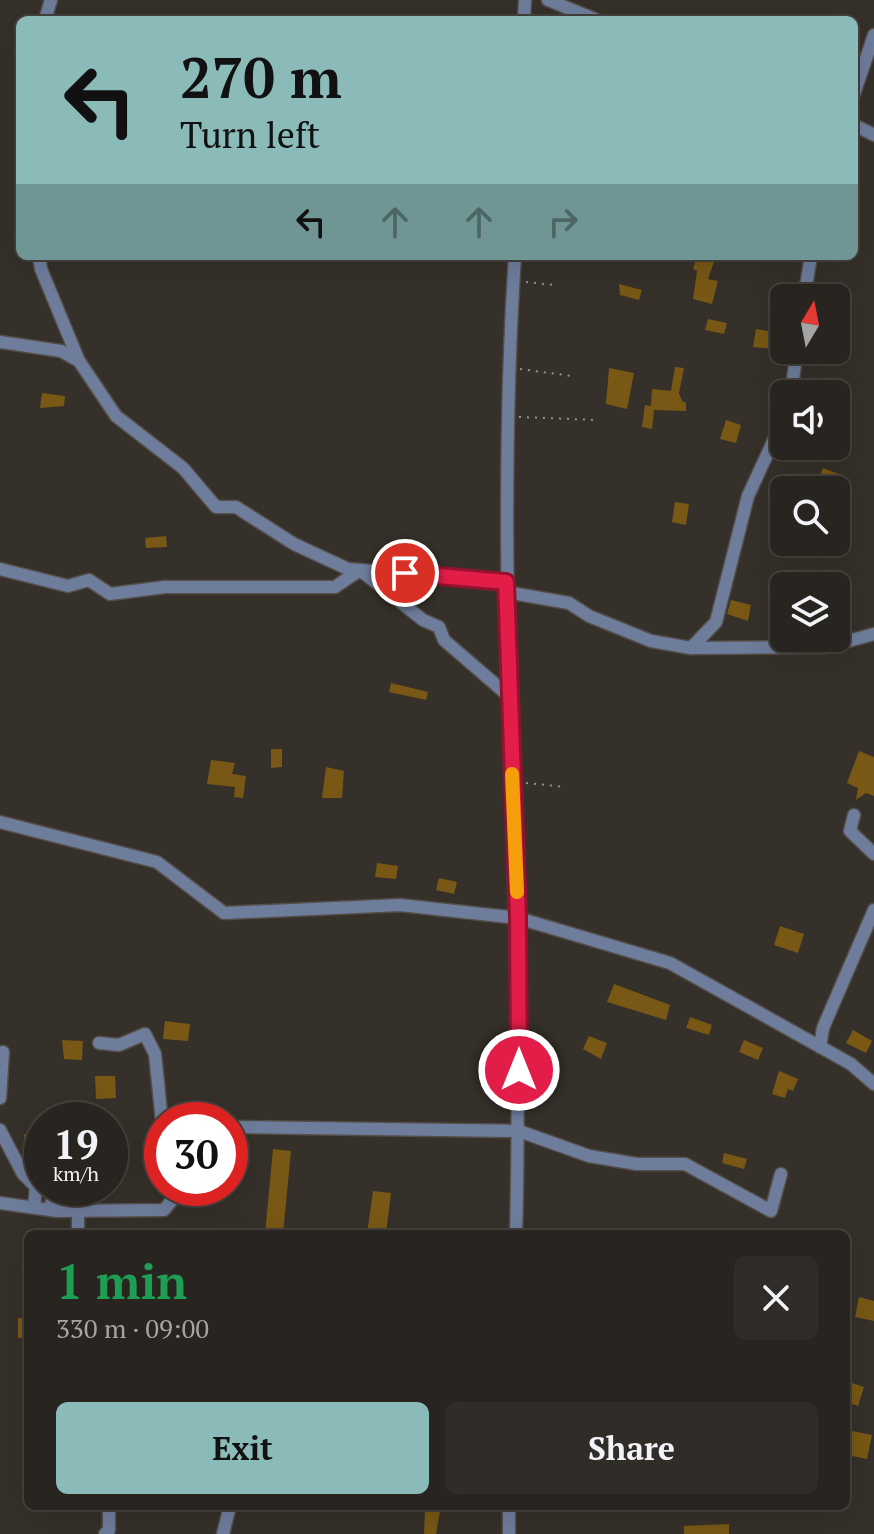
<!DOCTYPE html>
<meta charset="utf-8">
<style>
body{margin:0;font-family:"PT Serif",serif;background:#302c28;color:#f1f3f6;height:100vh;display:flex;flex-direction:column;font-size:30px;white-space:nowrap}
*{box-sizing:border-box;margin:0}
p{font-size:26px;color:#a5a4a4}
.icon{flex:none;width:44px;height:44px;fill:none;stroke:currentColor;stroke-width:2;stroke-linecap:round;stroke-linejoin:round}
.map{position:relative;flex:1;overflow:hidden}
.side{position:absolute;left:24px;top:1230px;width:826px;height:280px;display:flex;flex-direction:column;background:#28241f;border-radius:12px;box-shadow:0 8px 32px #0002,0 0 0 2px #44413d}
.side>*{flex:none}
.guide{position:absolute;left:16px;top:16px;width:842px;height:244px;border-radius:12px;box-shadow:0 8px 32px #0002,0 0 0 2px #44413d;background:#8bbbb9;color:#111;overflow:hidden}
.needle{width:52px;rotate:10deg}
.tools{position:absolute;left:770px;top:284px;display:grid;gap:16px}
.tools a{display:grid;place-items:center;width:80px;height:80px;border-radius:12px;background:#28241f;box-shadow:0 8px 32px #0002,0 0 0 2px #44413d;font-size:40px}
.speed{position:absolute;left:24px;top:1102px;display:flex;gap:16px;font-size:40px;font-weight:700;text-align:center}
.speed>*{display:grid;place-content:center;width:104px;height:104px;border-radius:50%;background:#28241f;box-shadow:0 8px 32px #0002,0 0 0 2px #44413d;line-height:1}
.speed small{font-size:20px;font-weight:400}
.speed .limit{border:12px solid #d22;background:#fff;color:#111}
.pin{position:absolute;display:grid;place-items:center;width:68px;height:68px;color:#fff;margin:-34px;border:4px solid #fff;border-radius:50%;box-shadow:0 2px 8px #0007}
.me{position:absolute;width:88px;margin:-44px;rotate:0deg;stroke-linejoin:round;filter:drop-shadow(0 0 6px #0008)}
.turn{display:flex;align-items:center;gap:28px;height:168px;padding:0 32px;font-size:36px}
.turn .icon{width:104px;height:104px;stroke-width:2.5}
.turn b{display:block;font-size:56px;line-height:68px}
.lanes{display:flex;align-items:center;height:76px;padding:0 32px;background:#0003;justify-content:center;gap:40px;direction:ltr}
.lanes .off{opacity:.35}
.round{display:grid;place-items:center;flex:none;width:84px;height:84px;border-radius:12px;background:#302c28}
.head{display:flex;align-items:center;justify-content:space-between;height:136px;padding:0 32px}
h1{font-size:48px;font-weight:700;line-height:60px;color:#1e9e55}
.primary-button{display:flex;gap:16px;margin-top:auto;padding:16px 32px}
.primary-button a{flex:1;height:92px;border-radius:12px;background:#8bbbb9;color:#111;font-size:32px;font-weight:700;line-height:92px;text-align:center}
.primary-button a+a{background:#302c28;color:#f1f3f6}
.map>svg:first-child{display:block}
</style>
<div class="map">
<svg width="874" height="1534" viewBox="0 0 874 1534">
<rect width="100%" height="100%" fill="#353029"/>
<g fill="#785814">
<path d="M 697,256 L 716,256 L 708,279 L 718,281 L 712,304 L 693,299 L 697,271 L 693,269 Z"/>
<path d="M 619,284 L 642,290 L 639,300 L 620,295 Z"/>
<path d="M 708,319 L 727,323 L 724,334 L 705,330 Z"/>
<path d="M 756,329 L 780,333 L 776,349 L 753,347 Z"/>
<path d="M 675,367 L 684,368 L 679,393 L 682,401 L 686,403 L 686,411 L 654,410 L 652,429 L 642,427 L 645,405 L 651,406 L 652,389 L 671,391 Z"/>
<path d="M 609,368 L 634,373 L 627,409 L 606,404 Z"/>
<path d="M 42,393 L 65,396 L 64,406 L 40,408 Z"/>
<path d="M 838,393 L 848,396 L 838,429 L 836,428 Z"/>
<path d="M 726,420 L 741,425 L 736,443 L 720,439 Z"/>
<path d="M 823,468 L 841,475 L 835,488 L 818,480 Z"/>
<path d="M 675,502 L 689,504 L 686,525 L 672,522 Z"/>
<path d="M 166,536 L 167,547 L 146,548 L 145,538 Z"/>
<path d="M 731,600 L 751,605 L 748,621 L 727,614 Z"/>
<path d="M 391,683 L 428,692 L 426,700 L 389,692 Z"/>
<path d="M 271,749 L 282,749 L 282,767 L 271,768 Z"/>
<path d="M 859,751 L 874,757 L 874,796 L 866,793 L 856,800 L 858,788 L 847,783 Z"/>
<path d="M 211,760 L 235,763 L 232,774 L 246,776 L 243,798 L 234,797 L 235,787 L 207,784 Z"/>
<path d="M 326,767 L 344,771 L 342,798 L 322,798 Z"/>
<path d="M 377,863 L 398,866 L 396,879 L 375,877 Z"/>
<path d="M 439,878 L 457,882 L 454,894 L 436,890 Z"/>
<path d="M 780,926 L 804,934 L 798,953 L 774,945 Z"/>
<path d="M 614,984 L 670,1005 L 666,1020 L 607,1002 Z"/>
<path d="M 690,1017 L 712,1025 L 709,1035 L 686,1028 Z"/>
<path d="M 165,1021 L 190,1024 L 188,1041 L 163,1039 Z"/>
<path d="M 853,1030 L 872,1041 L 866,1053 L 846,1043 Z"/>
<path d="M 589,1036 L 607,1043 L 601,1059 L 583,1049 Z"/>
<path d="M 62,1040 L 83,1041 L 82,1060 L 64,1059 Z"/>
<path d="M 744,1040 L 763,1048 L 758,1060 L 739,1052 Z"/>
<path d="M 779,1071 L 798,1079 L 793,1091 L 788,1089 L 785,1098 L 772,1094 Z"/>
<path d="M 95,1076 L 115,1076 L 116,1098 L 96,1099 Z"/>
<path d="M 102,1109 L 102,1120 L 59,1120 L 59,1110 Z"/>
<path d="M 24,1134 L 42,1135 L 42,1174 L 35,1173 L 26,1160 Z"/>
<path d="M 273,1149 L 291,1151 L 283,1234 L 265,1234 Z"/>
<path d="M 724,1153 L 747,1159 L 744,1169 L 722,1163 Z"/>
<path d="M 373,1191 L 391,1193 L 386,1234 L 367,1234 Z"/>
<path d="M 859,1297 L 874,1301 L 874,1321 L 855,1317 Z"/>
<rect x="18" y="1318" width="10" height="20"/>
<path d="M 852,1383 L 864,1387 L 858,1406 L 846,1402 Z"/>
<path d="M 852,1431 L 872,1435 L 867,1459 L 847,1455 Z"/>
<path d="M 425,1510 L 440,1511 L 436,1534 L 424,1534 Z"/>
<path d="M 729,1524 L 729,1534 L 684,1534 L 684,1526 Z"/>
</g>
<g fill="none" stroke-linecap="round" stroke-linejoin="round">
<g stroke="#534e48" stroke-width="15">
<g id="minor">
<path d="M 548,0 L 597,20"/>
<path d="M 45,20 L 51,0"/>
<path d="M 524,20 L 525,0"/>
<path d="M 854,94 L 874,35"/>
<path d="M 854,125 L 874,135"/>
<path d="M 39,256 L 41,269 L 79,361"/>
<path d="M 515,256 C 493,582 525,908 516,1234"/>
<path d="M 804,298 L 811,256"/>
<path d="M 0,342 L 61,351 L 79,361 L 116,416 L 183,468 L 216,507 L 236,507 L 294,544 L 348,569 L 506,582"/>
<path d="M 791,394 L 797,350"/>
<path d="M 0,569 L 68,586 L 89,580 L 110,594 L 165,587 L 335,587 L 360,570 L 423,620 L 439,627 L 444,640 L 510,697"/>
<path d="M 506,592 L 569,603 L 589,616 L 651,641 L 691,648 L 826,647 L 874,634"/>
<path d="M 691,648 L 716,622 L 748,496 L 784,418"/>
<path d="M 854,815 L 850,831 L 874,854"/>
<path d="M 0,822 L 157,862 L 224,913 L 400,905 L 518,918 L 670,963 L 851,1064 L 874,1084"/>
<path d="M 99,1043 L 119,1045 L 145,1034 L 155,1054 L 162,1122"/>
<path d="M 820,1047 L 823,1028 L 874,910"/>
<path d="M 0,1098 L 3,1052"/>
<path d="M 230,1127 L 519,1131 L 589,1156 L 637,1164 L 685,1164 L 771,1211 L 781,1174"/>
<path d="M 0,1130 L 23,1174 L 36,1187 L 34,1207"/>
<path d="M 0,1203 L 57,1211 L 164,1210 L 182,1188"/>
<path d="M 51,1210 L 53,1188"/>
<path d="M 78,1234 L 78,1210"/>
<path d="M 105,1534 L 109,1530 L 109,1506"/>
<path d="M 223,1534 L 230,1506"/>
<path d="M 509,1534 L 509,1506"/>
</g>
</g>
<g stroke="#96928c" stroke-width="2" stroke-dasharray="2 6" stroke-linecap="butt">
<path d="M 526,282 L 554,285"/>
<path d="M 520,369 L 572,376"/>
<path d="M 519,417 L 596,420"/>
<path d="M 526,783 L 566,787"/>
</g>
<use href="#minor" stroke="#6f7d9d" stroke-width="12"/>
</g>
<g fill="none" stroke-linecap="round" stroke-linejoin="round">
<g stroke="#92132f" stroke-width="20">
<path id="route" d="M 405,573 L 506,582 L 518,918 L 519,1070"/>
</g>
<use href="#route" stroke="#e11d48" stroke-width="14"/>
<path stroke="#f59e0b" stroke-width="14" d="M 512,774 L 517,892"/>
</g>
</svg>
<div class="tools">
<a><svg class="needle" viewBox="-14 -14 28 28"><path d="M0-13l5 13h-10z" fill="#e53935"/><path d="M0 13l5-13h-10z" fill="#a5a4a4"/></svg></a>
<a><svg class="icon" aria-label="sound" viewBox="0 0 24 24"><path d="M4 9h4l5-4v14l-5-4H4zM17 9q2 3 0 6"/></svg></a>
<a><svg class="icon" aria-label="search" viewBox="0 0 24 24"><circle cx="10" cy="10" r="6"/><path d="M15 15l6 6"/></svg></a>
<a><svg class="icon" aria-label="layers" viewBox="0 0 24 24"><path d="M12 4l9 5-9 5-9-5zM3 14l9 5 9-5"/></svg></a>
</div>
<div class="speed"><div>19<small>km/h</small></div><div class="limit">30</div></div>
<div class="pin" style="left:405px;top:573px;background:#d93025"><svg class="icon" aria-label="arrive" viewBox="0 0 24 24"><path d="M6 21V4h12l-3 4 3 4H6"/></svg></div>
<svg class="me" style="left:519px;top:1070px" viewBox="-20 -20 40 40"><circle r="17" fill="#e11d48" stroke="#fff" stroke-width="3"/><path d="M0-11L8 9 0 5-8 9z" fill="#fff"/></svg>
<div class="guide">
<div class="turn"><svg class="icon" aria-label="left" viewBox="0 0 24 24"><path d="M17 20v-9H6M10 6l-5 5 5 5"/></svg><div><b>270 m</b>Turn left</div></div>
<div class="lanes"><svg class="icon" aria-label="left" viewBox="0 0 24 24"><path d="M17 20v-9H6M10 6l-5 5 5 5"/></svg><svg class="icon off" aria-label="ahead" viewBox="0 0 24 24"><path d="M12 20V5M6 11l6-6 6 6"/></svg><svg class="icon off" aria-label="ahead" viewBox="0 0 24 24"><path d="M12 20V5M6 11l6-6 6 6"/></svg><svg class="icon off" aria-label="right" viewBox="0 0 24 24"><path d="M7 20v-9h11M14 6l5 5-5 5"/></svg></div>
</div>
<section class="side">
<div class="head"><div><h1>1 min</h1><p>330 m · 09:00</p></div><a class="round"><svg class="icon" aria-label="close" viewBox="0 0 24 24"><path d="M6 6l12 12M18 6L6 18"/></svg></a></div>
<div class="primary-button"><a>Exit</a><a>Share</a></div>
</section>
</div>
